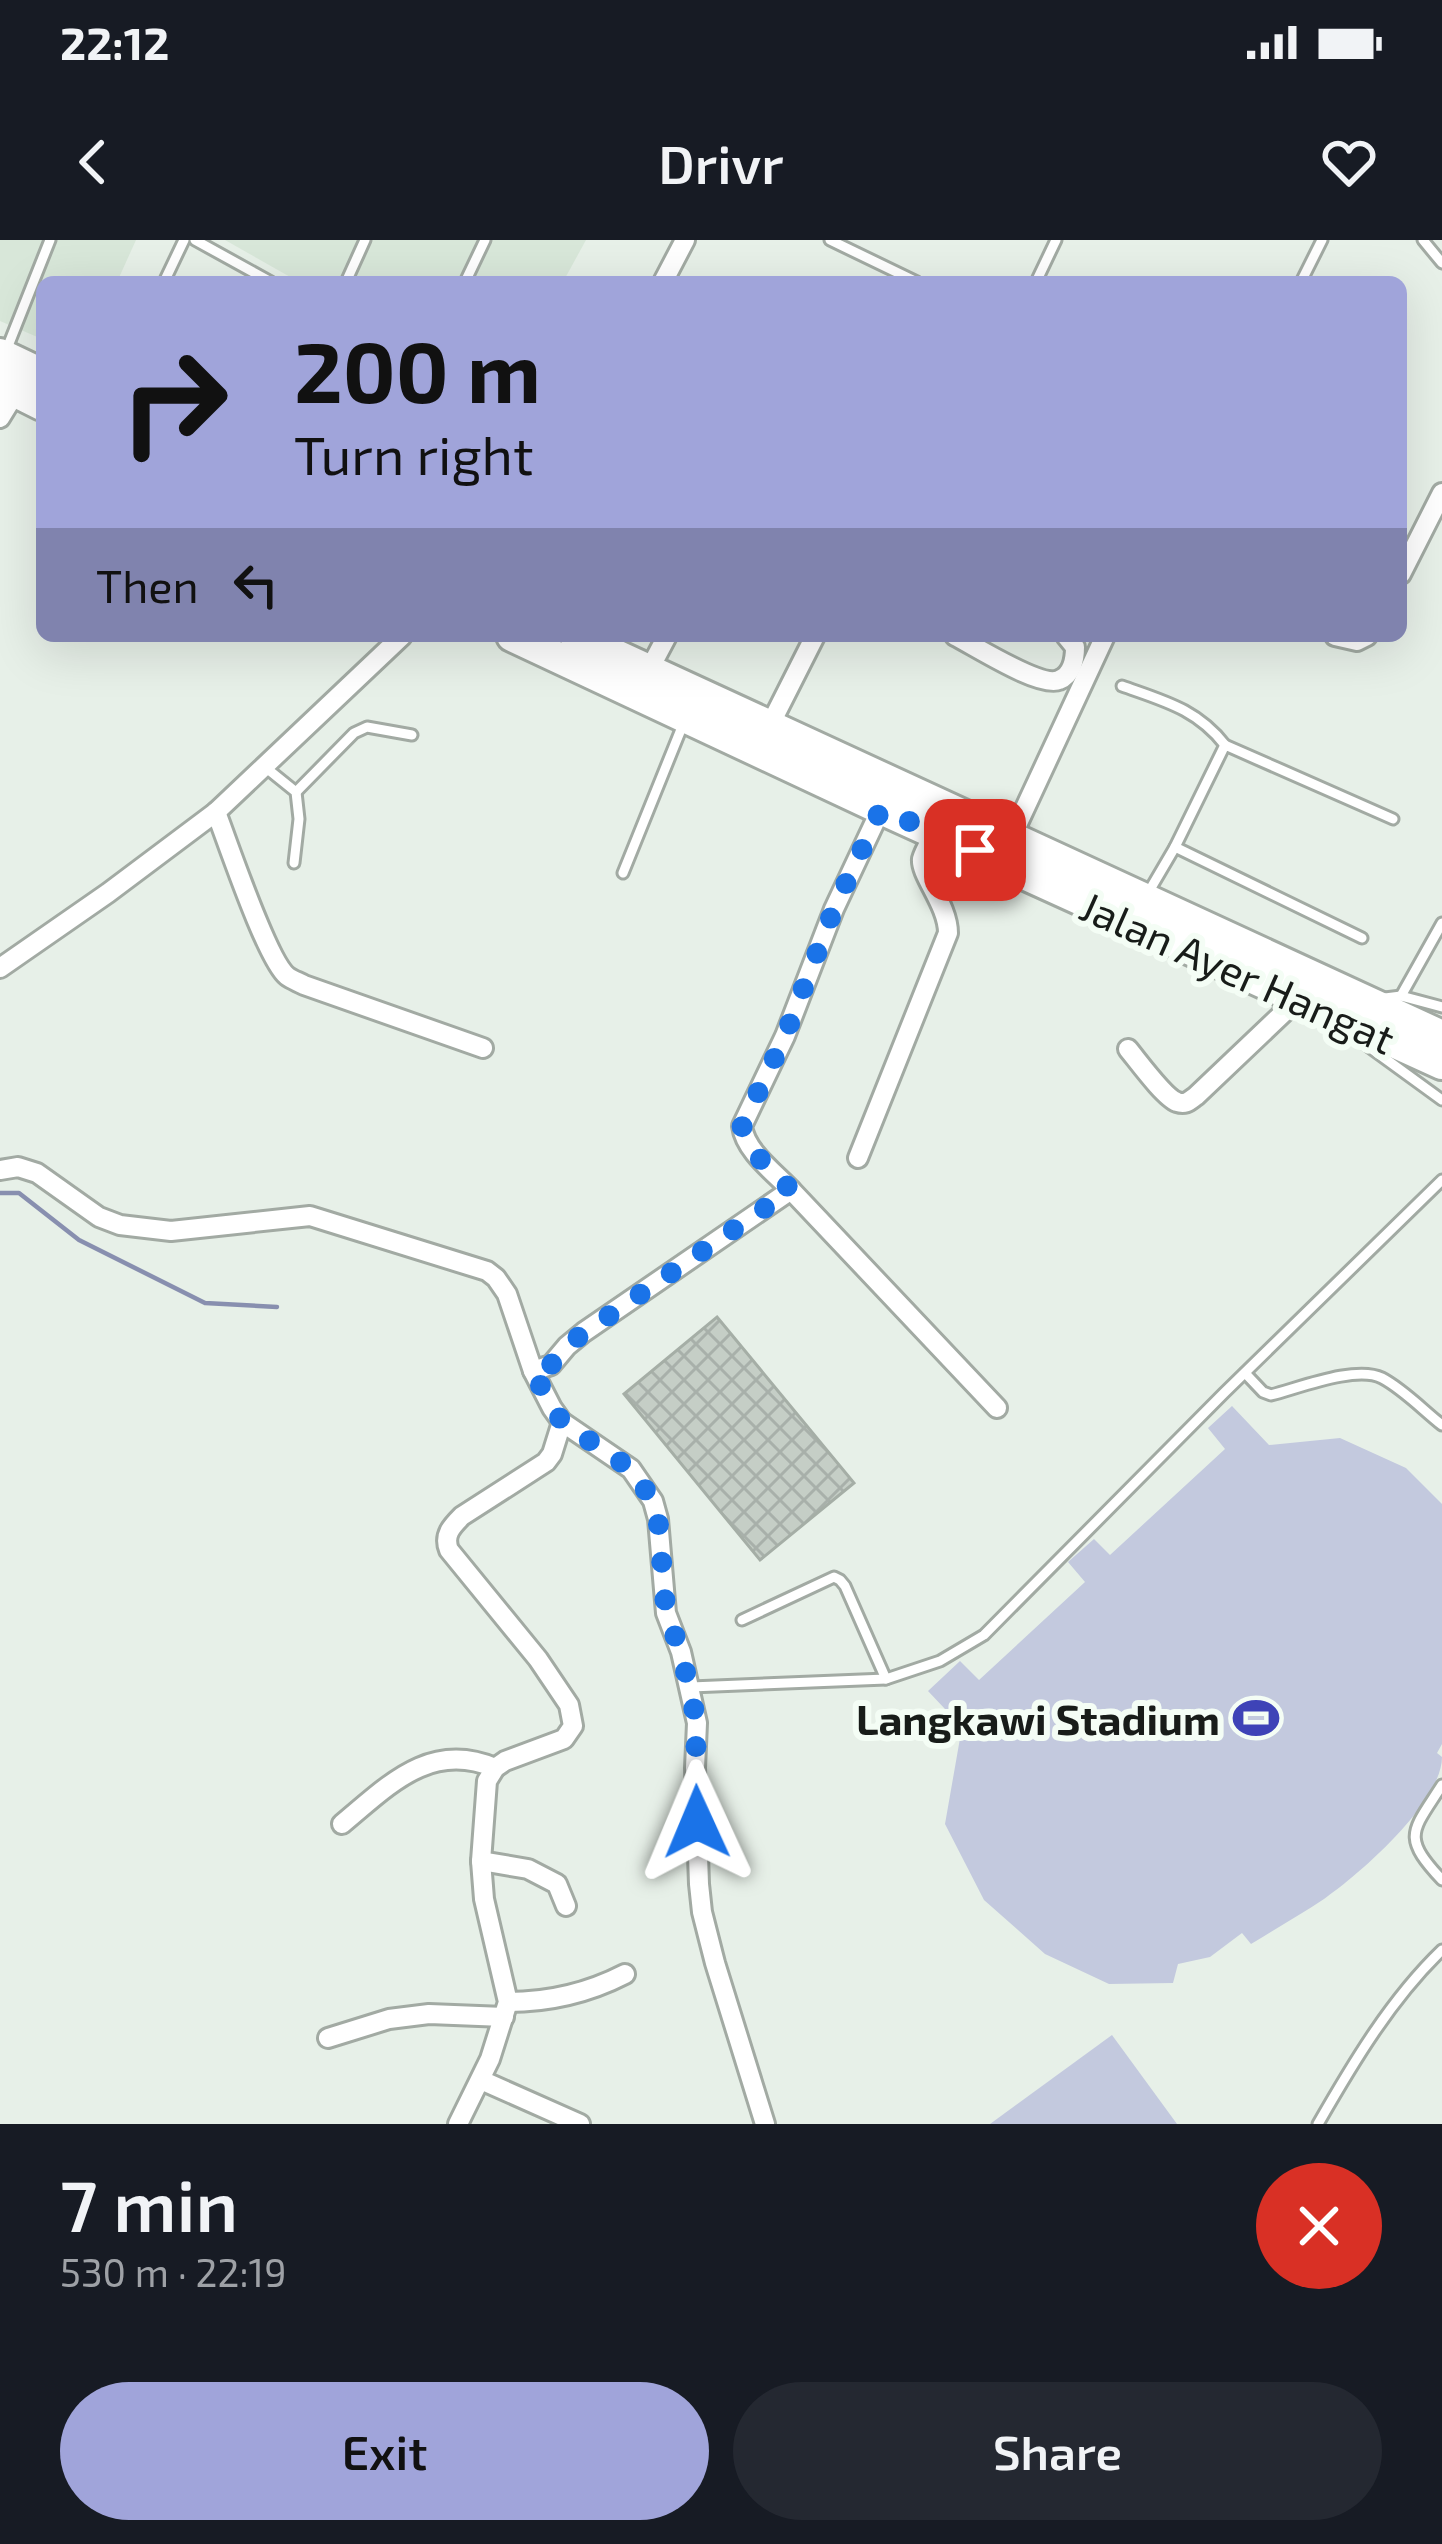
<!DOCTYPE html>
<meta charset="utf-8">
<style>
body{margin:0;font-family:"Exo 2",sans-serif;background:#242831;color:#f1f3f6;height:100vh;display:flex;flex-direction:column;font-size:45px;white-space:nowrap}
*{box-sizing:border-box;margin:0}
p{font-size:39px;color:#9ea1a6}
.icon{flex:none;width:66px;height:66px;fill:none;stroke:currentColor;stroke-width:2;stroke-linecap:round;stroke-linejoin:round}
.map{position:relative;height:1884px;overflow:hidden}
.drawer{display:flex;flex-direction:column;background:#171b24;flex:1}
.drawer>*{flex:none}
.hud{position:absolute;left:36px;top:36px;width:1371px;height:366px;border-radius:18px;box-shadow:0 12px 48px #0002;background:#a0a4da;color:#111;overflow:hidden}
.pin{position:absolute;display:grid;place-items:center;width:102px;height:102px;color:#fff;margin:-51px;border-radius:24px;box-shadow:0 6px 18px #0006}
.me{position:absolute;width:132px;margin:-66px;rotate:359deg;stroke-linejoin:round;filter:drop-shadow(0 0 9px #0008)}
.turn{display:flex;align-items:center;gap:42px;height:252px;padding:0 60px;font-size:54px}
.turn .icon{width:156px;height:156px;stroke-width:2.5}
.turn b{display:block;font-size:84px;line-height:102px}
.then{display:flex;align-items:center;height:114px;padding:0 60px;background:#0003;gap:24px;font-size:45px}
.round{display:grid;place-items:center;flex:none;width:126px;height:126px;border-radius:63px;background:#242831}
.summary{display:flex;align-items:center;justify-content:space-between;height:204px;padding:0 60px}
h1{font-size:72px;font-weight:600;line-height:90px}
.cta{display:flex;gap:24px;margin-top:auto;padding:24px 60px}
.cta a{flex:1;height:138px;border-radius:72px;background:#a0a4da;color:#111;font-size:48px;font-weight:600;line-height:138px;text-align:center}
.cta a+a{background:#242831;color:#f1f3f6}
.status{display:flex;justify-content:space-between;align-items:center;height:84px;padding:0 60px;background:#171b24;direction:ltr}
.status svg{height:33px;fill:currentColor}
header{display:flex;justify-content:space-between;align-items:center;height:156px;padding:0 60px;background:#171b24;font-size:54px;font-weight:600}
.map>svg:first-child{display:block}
</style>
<div class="status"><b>22:12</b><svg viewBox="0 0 49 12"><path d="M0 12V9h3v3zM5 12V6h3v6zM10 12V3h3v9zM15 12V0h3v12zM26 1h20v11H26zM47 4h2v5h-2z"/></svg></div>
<header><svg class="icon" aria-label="back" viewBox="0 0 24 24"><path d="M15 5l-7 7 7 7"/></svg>Drivr<svg class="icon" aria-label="heart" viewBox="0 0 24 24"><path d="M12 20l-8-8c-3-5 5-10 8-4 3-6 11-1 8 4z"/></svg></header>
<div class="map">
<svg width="1442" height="1884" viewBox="0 0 1442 1884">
<defs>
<pattern id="building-cross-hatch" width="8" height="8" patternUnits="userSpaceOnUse" patternTransform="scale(3)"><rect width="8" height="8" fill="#c5cec6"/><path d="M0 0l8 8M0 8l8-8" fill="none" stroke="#a8b0aa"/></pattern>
</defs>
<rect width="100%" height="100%" fill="#e7f0e8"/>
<g fill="#d8e7d9">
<path d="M 0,0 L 136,0 L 117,42 L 42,42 L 42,99 L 0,81 Z"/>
<path d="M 225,0 L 586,0 L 563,42 L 299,42 Z"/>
</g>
<g fill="#c3c9de">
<path d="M 1232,1166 L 1269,1205 L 1340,1198 L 1406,1228 L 1442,1264 L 1442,1504 L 1437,1513 L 1442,1517 C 1442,1562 1360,1634 1324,1659 C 1300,1675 1275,1689 1251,1704 L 1242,1693 L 1210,1717 L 1178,1724 L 1173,1743 L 1109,1744 L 1045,1714 L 984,1660 L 945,1584 L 962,1487 L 928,1451 L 960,1421 L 979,1440 L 1085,1342 L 1068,1322 L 1094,1299 L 1110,1315 L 1225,1209 L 1208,1188 Z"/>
<path d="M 1112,1795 L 1177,1884 L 990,1884 Z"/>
</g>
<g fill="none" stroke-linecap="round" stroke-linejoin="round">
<path stroke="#888faf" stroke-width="4.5" d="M 0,953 L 19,953 L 79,1000 L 205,1063 L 277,1067"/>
</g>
<path fill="url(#building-cross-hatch)" stroke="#a5aea6" stroke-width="3" d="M 717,1077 L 854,1243 L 760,1320 L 624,1154 Z"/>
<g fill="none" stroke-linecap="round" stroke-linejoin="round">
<g stroke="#a2aaa3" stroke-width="15">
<g id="service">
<path d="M 195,0 L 271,42"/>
<path d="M 830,0 L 917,42"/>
<path d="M 1423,0 L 1442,23"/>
<path d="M 164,42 L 184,0"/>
<path d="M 346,42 L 365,0"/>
<path d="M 465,42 L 485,0"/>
<path d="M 1036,42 L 1056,0"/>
<path d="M 1301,42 L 1322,0"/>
<path d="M 6,111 L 50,0"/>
<path d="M 1122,446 C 1164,461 1197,469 1225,505"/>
<path d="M 265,527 L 296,552 L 299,579 L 294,623"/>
<path d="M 296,552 L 354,493 L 367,487 L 412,495"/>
<path d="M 1175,607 L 1362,698"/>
<path d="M 623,633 L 684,482"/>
<path d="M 1148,653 L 1175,607 L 1225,505 L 1393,579"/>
<path d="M 1401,756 L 1442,683"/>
<path d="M 1385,758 L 1401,756 L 1442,767"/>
<path d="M 1354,796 L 1442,860"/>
<path d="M 1245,1133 L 1263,1152 L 1271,1155 C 1299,1148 1356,1125 1382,1138 C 1403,1149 1423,1170 1442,1185"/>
<path d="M 742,1380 L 834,1337 L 840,1340 L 845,1346 L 886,1439"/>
<path d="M 691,1447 L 886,1439 L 940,1421 L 984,1395 L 1224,1153 L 1442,940"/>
<path d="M 1442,1545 C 1412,1592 1401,1596 1442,1640"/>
<path d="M 1318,1884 C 1353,1823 1391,1759 1442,1710"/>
</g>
</g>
<g stroke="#a2aaa3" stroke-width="24">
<g id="minor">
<path d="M 663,42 L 685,0"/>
<path d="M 0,178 L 16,152"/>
<path d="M 1401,334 L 1442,253"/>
<path d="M 955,396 C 975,406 1040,448 1059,440 C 1072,435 1075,419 1075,407 L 1066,396"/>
<path d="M 1335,396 L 1357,401 L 1367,396"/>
<path d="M 649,430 L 667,396"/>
<path d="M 769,487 L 815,396"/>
<path d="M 216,572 C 228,603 267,720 287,736 C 292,740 299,742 304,745 L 483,808"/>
<path d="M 1012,596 L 1105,396"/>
<path d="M 0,728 L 108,653 L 216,572 L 402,396"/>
<path d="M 1128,809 C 1138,821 1164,857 1177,862 C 1186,865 1189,861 1196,856 L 1298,759"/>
<path d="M 858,918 L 948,693 C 948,665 920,635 922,619 C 924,611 931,600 935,592"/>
<path d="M 0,930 L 18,927 L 37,933 L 99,977 L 120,985 L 171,991 L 310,976 L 487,1031 L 496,1038 L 507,1054 L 533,1131 L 552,1168 L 562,1182 L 631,1229 L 653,1261 L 658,1279 L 666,1373 L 681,1412 L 697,1483 L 695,1528 L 699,1644 L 702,1672 L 715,1723 L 765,1884"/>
<path d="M 791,950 L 997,1168"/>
<path d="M 533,1131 L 551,1125 L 567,1106 L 584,1092 L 791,950 C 774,932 745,911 742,886 L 785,796 L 834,669 L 881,569"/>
<path d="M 342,1584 C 388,1546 430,1500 495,1528"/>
<path d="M 481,1621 L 528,1629 L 557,1644 L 566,1666"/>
<path d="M 508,1762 C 550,1762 588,1753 625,1734"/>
<path d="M 328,1798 L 389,1779 L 429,1774 L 504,1777"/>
<path d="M 481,1840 L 580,1884"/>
<path d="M 458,1884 L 490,1819 L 508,1762 L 484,1659 L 481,1621 L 487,1541 L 495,1528 L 505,1521 L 564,1499 L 573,1486 L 569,1465 L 538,1419 L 449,1310 C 443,1295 452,1286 462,1276 L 546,1222 L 552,1214 L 562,1182"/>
</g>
</g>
<g stroke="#a2aaa3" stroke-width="36">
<g id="primary">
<path d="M 0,114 L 42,134"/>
<path d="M 0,144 L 42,165"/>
<path d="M 512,396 L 881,569 L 1442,824"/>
<path d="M 575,396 L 1442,796"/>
</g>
</g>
<use href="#service" stroke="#fff" stroke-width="9"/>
<use href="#minor" stroke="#fff" stroke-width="18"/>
<use href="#primary" stroke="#fff" stroke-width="30"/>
</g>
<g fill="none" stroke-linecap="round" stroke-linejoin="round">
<path stroke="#1a73e8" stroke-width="21" stroke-dasharray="0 37.8" d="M 697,1582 L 695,1528 L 697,1483 L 681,1412 L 666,1372 L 658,1279 L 653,1261 L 631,1229 L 562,1182 L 532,1131 L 551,1125 L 566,1106 L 584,1093 L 791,950 C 774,932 746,911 742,886 L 785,796 L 834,669 L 881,569 L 975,610"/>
</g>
<defs>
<g id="stadium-bare" transform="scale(3.6)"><path d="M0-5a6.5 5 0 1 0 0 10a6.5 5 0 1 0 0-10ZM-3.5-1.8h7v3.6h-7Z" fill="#3e43b7" stroke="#f4fdf5" stroke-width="2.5" paint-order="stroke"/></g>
</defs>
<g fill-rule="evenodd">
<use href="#stadium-bare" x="1256" y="1478"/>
</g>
<g text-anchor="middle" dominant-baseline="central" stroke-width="12" stroke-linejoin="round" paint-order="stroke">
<g font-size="42" fill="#181c19" stroke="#f4fdf5">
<text transform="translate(1238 731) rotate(24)">Jalan Ayer Hangat</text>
</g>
<g font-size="42" font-weight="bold" fill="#181c19" stroke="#f4fdf5" text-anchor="end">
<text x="1220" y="1478">Langkawi Stadium</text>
</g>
</g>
</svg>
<div class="pin" style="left:975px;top:610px;background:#d93025"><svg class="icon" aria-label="arrive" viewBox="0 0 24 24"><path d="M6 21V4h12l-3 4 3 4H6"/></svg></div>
<svg class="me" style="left:697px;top:1582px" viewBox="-20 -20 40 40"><path d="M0-17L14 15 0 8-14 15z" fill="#1a73e8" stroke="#fff" stroke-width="4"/></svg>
<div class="hud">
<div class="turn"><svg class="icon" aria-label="right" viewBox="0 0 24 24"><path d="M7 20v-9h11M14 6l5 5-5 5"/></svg><div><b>200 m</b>Turn right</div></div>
<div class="then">Then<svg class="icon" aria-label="left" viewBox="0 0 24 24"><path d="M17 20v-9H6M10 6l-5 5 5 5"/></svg></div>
</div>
</div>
<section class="drawer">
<div class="summary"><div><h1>7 min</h1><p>530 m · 22:19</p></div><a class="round" style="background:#d93025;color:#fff"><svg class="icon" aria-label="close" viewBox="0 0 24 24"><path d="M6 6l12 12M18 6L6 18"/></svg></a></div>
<div class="cta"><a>Exit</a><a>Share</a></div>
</section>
